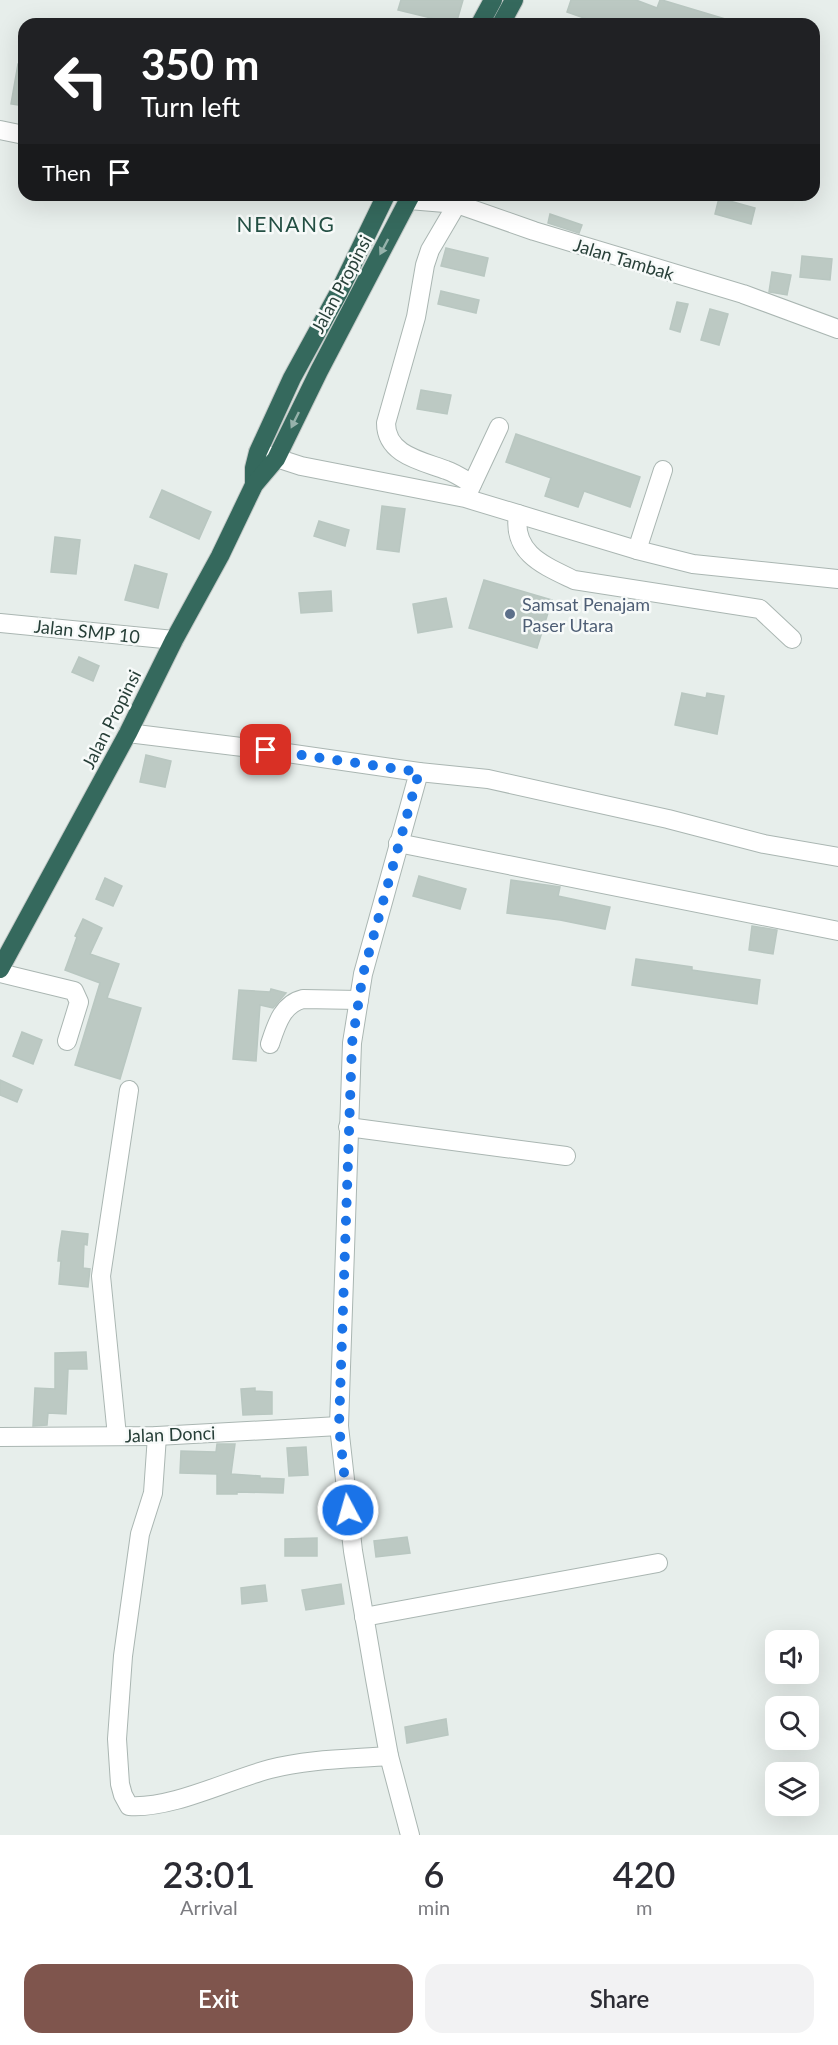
<!DOCTYPE html>
<style>
body{margin:0;font-family:Lato,sans-serif;background:#f2f2f3;color:#2b2b33;height:100vh;display:flex;flex-direction:column;font-size:22px;white-space:nowrap}
*{box-sizing:border-box;margin:0}
p{font-size:20px;color:#7c7c81}
.icon{flex:none;width:33px;height:33px;fill:none;stroke:currentColor;stroke-width:2;stroke-linecap:round;stroke-linejoin:round}
.map{position:relative;height:1835px;overflow:hidden}
.drawer{display:flex;flex-direction:column;background:#fff;flex:1}
.drawer>*{flex:none}
.banner{position:absolute;left:18px;top:18px;width:802px;height:183px;border-radius:18px;box-shadow:0 6px 24px #0002;background:#202124;color:#fff;overflow:hidden}
.tools{position:absolute;left:765px;top:1630px;display:grid;gap:12px}
.tools a{display:grid;place-items:center;width:54px;height:54px;border-radius:12px;background:#fff;box-shadow:0 6px 24px #0002;font-size:30px}
.pin{position:absolute;display:grid;place-items:center;width:51px;height:51px;color:#fff;margin:-26px;border-radius:12px;box-shadow:0 3px 9px #0006}
.me{position:absolute;width:66px;margin:-33px;rotate:354deg;stroke-linejoin:round;filter:drop-shadow(0 0 4px #0008)}
.turn{display:flex;align-items:center;gap:21px;height:126px;padding:0 24px;font-size:27px}
.turn .icon{width:78px;height:78px;stroke-width:2.5}
.turn b{display:block;font-size:42px;line-height:51px}
.then{display:flex;align-items:center;height:57px;padding:0 24px;background:#0003;gap:12px;font-size:22px}
.eta{display:flex;justify-content:space-evenly;align-items:center;height:102px;text-align:center}
.eta b{font-size:36px;font-weight:600;line-height:42px}
.primary-button{display:flex;gap:12px;margin-top:auto;padding:12px 24px}
.primary-button a{flex:1;height:69px;border-radius:18px;background:#7f554d;color:#fff;font-size:24px;font-weight:600;line-height:69px;text-align:center}
.primary-button a+a{background:#f2f2f3;color:#2b2b33}
.map>svg:first-child{display:block}
</style>
<div class="map">
<svg width="838" height="1835" viewBox="0 0 838 1835">
<rect width="100%" height="100%" fill="#e7eeeb"/>
<g fill="#bcc9c3" stroke="#b9c7c1" stroke-width="1.5">
<path d="M 401,0 L 463,0 L 456,24 L 398,10 Z"/>
<path d="M 571,0 L 636,0 L 657,8 L 660,0 L 662,0 L 732,21 L 731,24 L 601,24 L 567,12 Z"/>
<path d="M 18,64 L 24,64 L 24,106 L 11,104 Z"/>
<path d="M 719,198 L 755,208 L 751,224 L 715,214 Z"/>
<path d="M 550,214 L 582,225 L 579,233 L 548,223 Z"/>
<path d="M 446,248 L 488,258 L 484,276 L 441,266 Z"/>
<path d="M 802,256 L 832,259 L 830,280 L 800,277 Z"/>
<path d="M 772,272 L 791,275 L 787,295 L 769,292 Z"/>
<path d="M 441,291 L 479,300 L 476,313 L 438,304 Z"/>
<path d="M 677,302 L 688,304 L 680,332 L 670,329 Z"/>
<path d="M 710,309 L 728,314 L 719,345 L 701,340 Z"/>
<path d="M 421,390 L 451,395 L 447,414 L 417,409 Z"/>
<path d="M 516,434 L 640,477 L 630,507 L 584,491 L 578,507 L 545,496 L 551,478 L 506,462 Z"/>
<path d="M 162,490 L 211,512 L 199,539 L 150,517 Z"/>
<path d="M 382,506 L 405,509 L 399,552 L 377,549 Z"/>
<path d="M 319,521 L 349,530 L 345,546 L 314,536 Z"/>
<path d="M 55,537 L 80,540 L 76,574 L 51,572 Z"/>
<path d="M 135,565 L 167,574 L 158,608 L 125,600 Z"/>
<path d="M 484,580 L 552,600 L 537,648 L 469,628 Z"/>
<path d="M 331,591 L 332,611 L 301,613 L 299,593 Z"/>
<path d="M 446,598 L 452,627 L 418,633 L 413,604 Z"/>
<path d="M 79,657 L 99,666 L 93,681 L 72,672 Z"/>
<path d="M 682,693 L 706,698 L 707,693 L 724,696 L 717,734 L 675,725 Z"/>
<path d="M 146,755 L 171,761 L 165,787 L 140,782 Z"/>
<path d="M 419,876 L 466,889 L 460,909 L 413,896 Z"/>
<path d="M 105,878 L 122,886 L 113,906 L 96,899 Z"/>
<path d="M 511,880 L 560,887 L 558,896 L 610,907 L 605,929 L 560,920 L 507,913 Z"/>
<path d="M 83,919 L 102,928 L 90,954 L 119,964 L 107,998 L 141,1008 L 120,1079 L 75,1065 L 100,983 L 65,970 L 77,937 L 75,936 Z"/>
<path d="M 752,926 L 777,930 L 773,954 L 749,950 Z"/>
<path d="M 636,959 L 692,967 L 692,970 L 760,980 L 757,1004 L 632,985 Z"/>
<path d="M 271,989 L 286,993 L 273,1008 L 260,1005 L 256,1061 L 233,1059 L 239,990 L 270,992 Z"/>
<path d="M 22,1032 L 42,1040 L 33,1064 L 13,1056 Z"/>
<path d="M 0,1080 L 22,1090 L 17,1102 L 0,1095 Z"/>
<path d="M 62,1231 L 88,1234 L 87,1245 L 84,1244 L 83,1268 L 90,1269 L 88,1287 L 59,1284 L 61,1261 L 58,1261 L 59,1250 Z"/>
<path d="M 86,1352 L 87,1369 L 68,1369 L 66,1414 L 48,1413 L 47,1425 L 33,1426 L 35,1388 L 55,1389 L 55,1353 Z"/>
<path d="M 255,1388 L 255,1391 L 272,1392 L 272,1414 L 243,1415 L 241,1389 Z"/>
<path d="M 217,1444 L 235,1444 L 231,1474 L 260,1476 L 260,1478 L 284,1479 L 283,1493 L 237,1492 L 237,1494 L 217,1494 L 217,1474 L 180,1473 L 181,1451 L 216,1452 Z"/>
<path d="M 306,1447 L 308,1475 L 289,1476 L 287,1448 Z"/>
<path d="M 407,1537 L 410,1553 L 376,1557 L 374,1541 Z"/>
<path d="M 317,1538 L 317,1556 L 285,1556 L 285,1539 Z"/>
<path d="M 341,1584 L 344,1604 L 306,1610 L 302,1590 Z"/>
<path d="M 265,1585 L 267,1601 L 242,1604 L 241,1588 Z"/>
<path d="M 446,1719 L 448,1735 L 407,1743 L 405,1727 Z"/>
</g>
<g fill="none" stroke-linecap="round" stroke-linejoin="round">
<g stroke="#aab6b2" stroke-width="20">
<g id="minor">
<path d="M 0,130 L 24,135"/>
<path d="M 409,200 L 457,204 L 534,231 L 743,294 L 838,329"/>
<path d="M 457,204 L 430,250 L 425,265 L 416,317 L 386,423 C 386,455 422,461 446,470 C 455,473 464,479 472,484"/>
<path d="M 258,452 L 301,466 L 465,498 L 637,550 L 693,564 L 838,579"/>
<path d="M 468,493 L 499,427"/>
<path d="M 518,514 C 512,553 543,565 574,580 L 760,609 L 792,639"/>
<path d="M 637,550 L 663,470"/>
<path d="M 0,623 L 174,640"/>
<path d="M 128,733 L 266,750 L 419,772 L 363,974 L 352,1043 L 339,1426 L 353,1551 L 375,1679 L 389,1756 L 410,1835"/>
<path d="M 419,772 L 488,779 L 668,819 L 764,844 L 838,857"/>
<path d="M 398,843 L 838,931"/>
<path d="M 0,973 L 74,991 L 79,1002 L 67,1041"/>
<path d="M 270,1044 C 276,1026 282,1004 303,999 L 359,1000"/>
<path d="M 348,1127 L 566,1156"/>
<path d="M 117,1436 L 101,1276 L 129,1090"/>
<path d="M 157,1436 L 153,1493 L 140,1534 L 123,1656 L 117,1739 L 120,1784 L 123,1795 L 129,1806 C 172,1809 228,1780 270,1769 C 308,1759 350,1759 389,1756"/>
<path d="M 0,1437 L 157,1436 L 339,1426"/>
<path d="M 364,1617 L 658,1563"/>
</g>
</g>
<g stroke="#c3c9c7" stroke-width="20">
<g id="highway">
<path d="M 480,24 L 493,0"/>
<path d="M 501,24 L 514,0"/>
<path d="M 254,485 L 254,468 L 258,452 L 292,378 L 338,294 L 386,195"/>
<path d="M 0,969 L 128,733 L 174,640 L 220,556 L 254,485 L 276,459 L 319,371 L 411,195"/>
</g>
</g>
<use href="#minor" stroke="#fff" stroke-width="18"/>
<use href="#highway" stroke="#35695d" stroke-width="18"/>
</g>
<defs><path id="oneway-solid" d="M-6-.8H1V-3.2L6.5 0L1 3.2V.8H-6Z" transform="scale(1.5)"/></defs>
<g fill="#96b2ab">
<use href="#oneway-solid" transform="translate(384 247) rotate(118)"/>
<use href="#oneway-solid" transform="translate(295 420) rotate(116)"/>
</g>
<g fill="none" stroke-linecap="round" stroke-linejoin="round">
<path stroke="#1a73e8" stroke-width="10" stroke-dasharray="0 18" d="M 266,750 L 419,772 L 363,974 L 352,1043 L 339,1426 L 348,1510"/>
</g>
<circle fill="#5c6f8a" stroke="#f7faf9" stroke-width="2" cx="510" cy="614" r="6"/>
<g text-anchor="middle" dominant-baseline="central" stroke-width="5" stroke-linejoin="round" paint-order="stroke">
<g font-size="18" fill="#273f38" stroke="#f7faf9">
<text transform="translate(624 259) rotate(17)">Jalan Tambak</text>
<text transform="translate(341 284) rotate(-62)">Jalan Propinsi</text>
<text transform="translate(87 631) rotate(6)">Jalan SMP 10</text>
<text transform="translate(111 719) rotate(-63)">Jalan Propinsi</text>
<text transform="translate(170 1434) rotate(-2)">Jalan Donci</text>
</g>
<g font-size="18" fill="#4e5e75" stroke="#f7faf9" text-anchor="start">
<text x="522" y="604">Samsat Penajam<tspan x="522" dy="21">Paser Utara</tspan></text>
</g>
<g font-size="21" letter-spacing="1.5" fill="#245044" stroke="#f7faf9">
<text x="286" y="223">NENANG</text>
</g>
</g>
</svg>
<div class="tools">
<a><svg class="icon" aria-label="sound" viewBox="0 0 24 24"><path d="M4 9h4l5-4v14l-5-4H4zM17 9q2 3 0 6"/></svg></a>
<a><svg class="icon" aria-label="search" viewBox="0 0 24 24"><circle cx="10" cy="10" r="6"/><path d="M15 15l6 6"/></svg></a>
<a><svg class="icon" aria-label="layers" viewBox="0 0 24 24"><path d="M12 4l9 5-9 5-9-5zM3 14l9 5 9-5"/></svg></a>
</div>
<div class="pin" style="left:266px;top:750px;background:#d93025"><svg class="icon" aria-label="arrive" viewBox="0 0 24 24"><path d="M6 21V4h12l-3 4 3 4H6"/></svg></div>
<svg class="me" style="left:348px;top:1510px" viewBox="-20 -20 40 40"><circle r="17" fill="#1a73e8" stroke="#fff" stroke-width="3"/><path d="M0-11L8 9 0 5-8 9z" fill="#fff"/></svg>
<div class="banner">
<div class="turn"><svg class="icon" aria-label="left" viewBox="0 0 24 24"><path d="M17 20v-9H6M10 6l-5 5 5 5"/></svg><div><b>350 m</b>Turn left</div></div>
<div class="then">Then<svg class="icon" aria-label="arrive" viewBox="0 0 24 24"><path d="M6 21V4h12l-3 4 3 4H6"/></svg></div>
</div>
</div>
<section class="drawer">
<div class="eta">
<div><b>23:01</b><p>Arrival</p></div>
<div><b>6</b><p>min</p></div>
<div><b>420</b><p>m</p></div>
</div>
<div class="primary-button"><a>Exit</a><a>Share</a></div>
</section>
